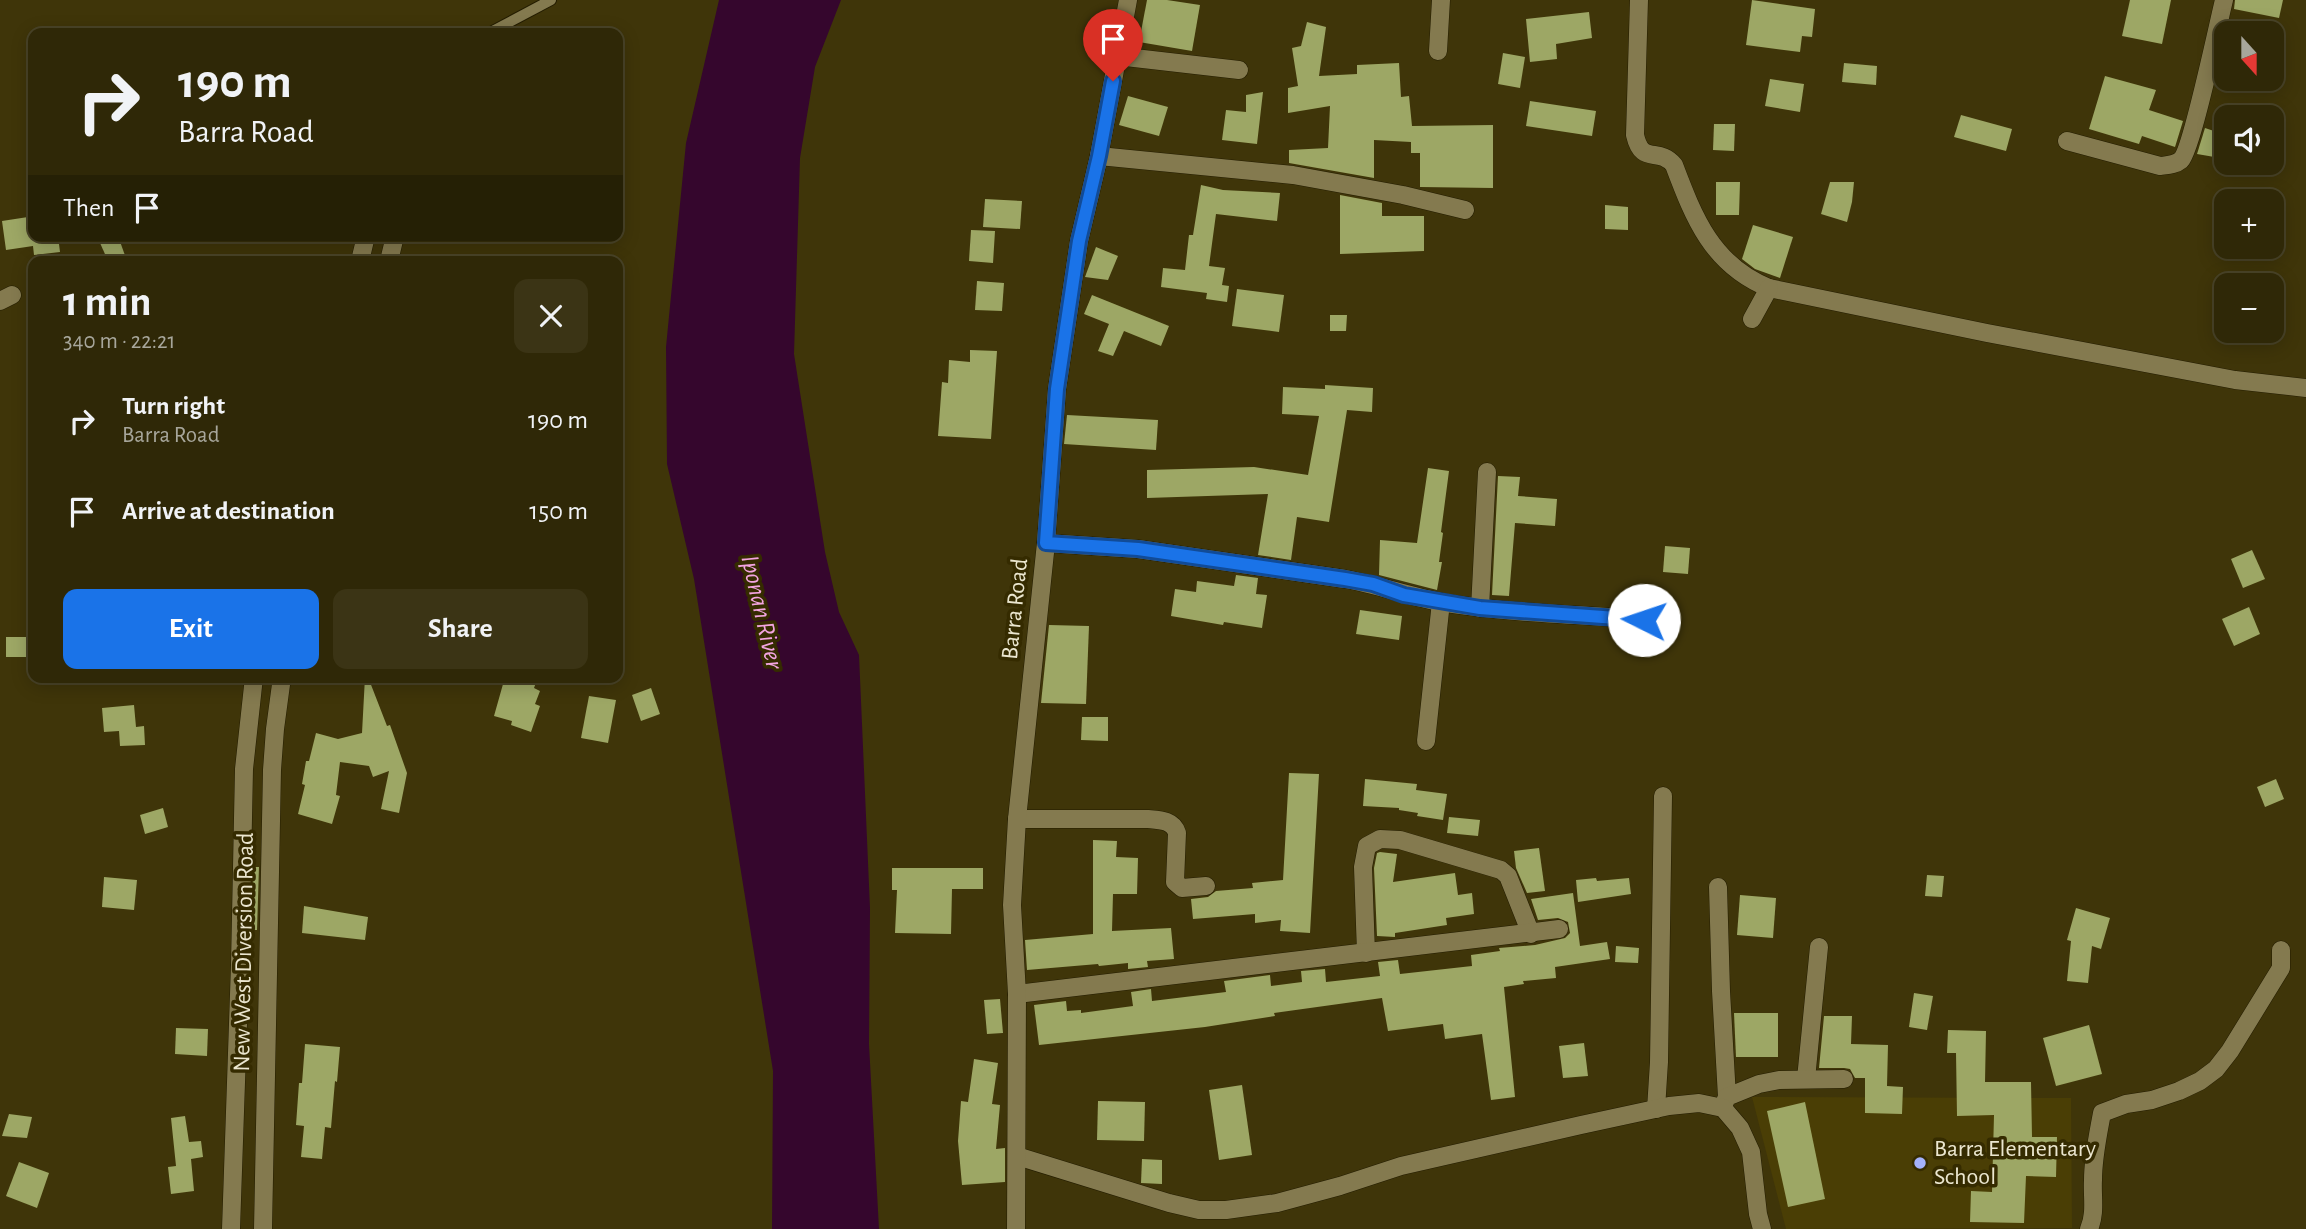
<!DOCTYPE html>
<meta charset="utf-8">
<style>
body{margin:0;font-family:"Alegreya Sans",sans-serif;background:#3b3415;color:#f1f3f6;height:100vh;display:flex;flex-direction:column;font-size:26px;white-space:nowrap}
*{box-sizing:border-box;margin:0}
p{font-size:23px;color:#a7a69b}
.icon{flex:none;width:38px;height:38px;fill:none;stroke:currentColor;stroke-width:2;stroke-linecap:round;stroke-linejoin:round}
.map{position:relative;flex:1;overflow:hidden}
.sheet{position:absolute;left:28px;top:256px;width:595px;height:427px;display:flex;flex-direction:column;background:#2f2807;border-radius:14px;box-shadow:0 4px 18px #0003,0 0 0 2px #4a4428}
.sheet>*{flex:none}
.hud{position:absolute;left:28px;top:28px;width:595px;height:214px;border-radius:14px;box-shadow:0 4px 18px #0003,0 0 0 2px #4a4428;background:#2f2807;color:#f1f3f6;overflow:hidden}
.needle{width:46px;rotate:159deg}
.controls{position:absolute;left:2214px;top:21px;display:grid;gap:14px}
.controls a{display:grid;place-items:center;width:70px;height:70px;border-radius:14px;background:#2f2807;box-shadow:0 4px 18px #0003,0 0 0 2px #4a4428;font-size:35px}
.pin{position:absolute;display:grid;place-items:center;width:60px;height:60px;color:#fff;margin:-72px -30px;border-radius:50% 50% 50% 0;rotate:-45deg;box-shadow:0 0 7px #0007}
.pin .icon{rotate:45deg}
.me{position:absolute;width:77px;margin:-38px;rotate:274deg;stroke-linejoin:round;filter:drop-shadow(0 0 5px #0008)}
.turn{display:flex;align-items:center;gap:24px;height:147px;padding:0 35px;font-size:32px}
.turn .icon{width:91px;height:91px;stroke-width:2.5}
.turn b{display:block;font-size:49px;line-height:60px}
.then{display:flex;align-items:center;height:66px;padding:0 35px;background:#0003;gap:14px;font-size:26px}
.round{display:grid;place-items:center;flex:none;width:74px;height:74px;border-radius:14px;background:#3b3415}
.overview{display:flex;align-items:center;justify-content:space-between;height:119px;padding:0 35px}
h1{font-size:42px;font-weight:700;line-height:52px}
.primary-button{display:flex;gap:14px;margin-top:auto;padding:14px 35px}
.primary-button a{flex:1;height:80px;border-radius:14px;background:#1a73e8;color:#fff;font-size:28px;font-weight:700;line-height:80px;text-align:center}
.primary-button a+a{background:#3b3415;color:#f1f3f6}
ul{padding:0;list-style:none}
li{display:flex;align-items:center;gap:21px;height:91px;padding:0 35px}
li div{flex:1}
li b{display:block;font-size:26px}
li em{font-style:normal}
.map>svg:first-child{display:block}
</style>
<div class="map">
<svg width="2306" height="1229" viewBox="0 0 2306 1229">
<rect width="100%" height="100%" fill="#3f3509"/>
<path fill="#4a3e05" d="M 1752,1097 L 2071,1098 L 2072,1228 L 1786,1229 Z"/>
<path fill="#35062d" d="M 719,0 L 841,0 L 815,67 L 800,158 L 794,354 L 825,552 L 839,612 L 859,655 L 870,908 L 869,1044 L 879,1229 L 772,1229 L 773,1071 L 694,579 L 667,464 L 666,347 L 686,143 Z"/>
<g fill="#9da765">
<path d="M 1147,0 L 1167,0 L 1200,5 L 1192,51 L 1139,42 Z"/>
<path d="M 1752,0 L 1815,9 L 1812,37 L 1802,36 L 1800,52 L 1746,45 Z"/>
<path d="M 2130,0 L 2171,0 L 2162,44 L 2122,36 Z"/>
<path d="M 2235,0 L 2283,0 L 2279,18 L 2234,9 Z"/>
<path d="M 1589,12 L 1592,38 L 1556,44 L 1557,59 L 1530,62 L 1526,19 Z"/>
<path d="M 1307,22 L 1326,27 L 1319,76 L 1357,74 L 1357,65 L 1399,63 L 1401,97 L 1409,96 L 1412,126 L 1493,125 L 1493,188 L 1420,187 L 1420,153 L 1411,153 L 1411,142 L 1374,140 L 1374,178 L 1289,163 L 1289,150 L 1328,148 L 1330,106 L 1288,113 L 1288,88 L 1298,86 L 1292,48 L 1301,46 Z"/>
<path d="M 1503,53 L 1525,57 L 1520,88 L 1498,84 Z"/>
<path d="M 1844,63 L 1877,66 L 1876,85 L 1842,82 Z"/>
<path d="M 2105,76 L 2156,90 L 2149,110 L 2183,121 L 2175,147 L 2142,136 L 2139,144 L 2089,129 Z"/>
<path d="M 1770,79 L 1804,84 L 1800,112 L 1765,106 Z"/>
<path d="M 1263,92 L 1257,144 L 1222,140 L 1226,110 L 1246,112 L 1246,95 Z"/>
<path d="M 1128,96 L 1168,107 L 1159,136 L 1119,125 Z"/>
<path d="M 1530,101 L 1596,111 L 1592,136 L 1526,126 Z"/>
<path d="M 1961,115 L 2012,129 L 2006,151 L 1954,137 Z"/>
<path d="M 1714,124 L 1735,124 L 1734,151 L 1713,150 Z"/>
<path d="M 2205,128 L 2226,135 L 2226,159 L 2197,154 Z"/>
<path d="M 1716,182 L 1740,182 L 1739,215 L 1716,215 Z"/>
<path d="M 1830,182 L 1854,182 L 1852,202 L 1847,222 L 1821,214 Z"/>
<path d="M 1201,185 L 1223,190 L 1280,193 L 1277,221 L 1216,214 L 1209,266 L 1225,268 L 1222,285 L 1229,286 L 1227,302 L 1206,299 L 1207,293 L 1161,287 L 1163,268 L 1185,270 L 1189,235 L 1193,235 Z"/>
<path d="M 1340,195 L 1382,203 L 1382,216 L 1424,216 L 1424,251 L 1340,254 Z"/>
<path d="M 985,199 L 1022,201 L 1020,229 L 983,227 Z"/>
<path d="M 1605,205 L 1628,207 L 1628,230 L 1605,229 Z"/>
<path d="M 28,217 L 29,226 L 33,225 L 33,236 L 58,236 L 60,252 L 34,255 L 33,246 L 6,250 L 2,221 Z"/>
<path d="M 1753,225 L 1793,237 L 1780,278 L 1755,269 L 1742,259 Z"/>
<path d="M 971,230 L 995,231 L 993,263 L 969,261 Z"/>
<path d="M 97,236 L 118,236 L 127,261 L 108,261 Z"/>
<path d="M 1096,247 L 1118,256 L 1108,280 L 1085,277 Z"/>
<path d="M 977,281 L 1004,283 L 1002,311 L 975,310 Z"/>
<path d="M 1237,289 L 1284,295 L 1279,332 L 1232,326 Z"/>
<path d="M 1092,295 L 1169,326 L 1161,346 L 1124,331 L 1113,356 L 1098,351 L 1109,324 L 1084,314 Z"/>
<path d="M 1330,315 L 1347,315 L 1346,331 L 1330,331 Z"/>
<path d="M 970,350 L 997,351 L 991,439 L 938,436 L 942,382 L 948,383 L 949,360 L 970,362 Z"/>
<path d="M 1325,385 L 1373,388 L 1372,412 L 1347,410 L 1329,522 L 1297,517 L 1291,560 L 1258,555 L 1268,494 L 1147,498 L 1147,470 L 1254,467 L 1308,475 L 1319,416 L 1282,414 L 1283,387 L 1325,389 Z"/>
<path d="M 1067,415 L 1158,420 L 1156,450 L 1064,444 Z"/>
<path d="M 1428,468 L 1449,471 L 1441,532 L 1443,533 L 1439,562 L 1442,562 L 1437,590 L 1379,575 L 1380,540 L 1417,543 Z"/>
<path d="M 1498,476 L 1520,477 L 1518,496 L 1557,499 L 1555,526 L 1515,523 L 1509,596 L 1492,595 Z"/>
<path d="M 1665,546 L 1690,548 L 1688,574 L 1663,572 Z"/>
<path d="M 2252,550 L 2265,579 L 2243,588 L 2231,559 Z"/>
<path d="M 1236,575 L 1258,578 L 1256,594 L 1267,595 L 1262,628 L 1224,622 L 1223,625 L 1171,616 L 1175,589 L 1196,592 L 1197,581 L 1234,586 Z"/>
<path d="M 2249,607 L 2260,634 L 2234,646 L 2222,619 Z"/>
<path d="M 1360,610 L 1402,616 L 1399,640 L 1356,634 Z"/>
<path d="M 1049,625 L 1089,626 L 1086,704 L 1041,703 Z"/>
<rect x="6" y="637" width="27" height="20"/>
<path d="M 365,677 L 368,677 L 387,726 L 390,725 L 407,773 L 399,813 L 381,809 L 389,771 L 373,777 L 369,766 L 340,762 L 336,795 L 340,796 L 332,824 L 298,814 L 305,785 L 302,784 L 306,761 L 309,761 L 316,733 L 338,739 L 362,733 Z"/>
<path d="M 505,677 L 538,677 L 534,688 L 540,691 L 535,704 L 540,706 L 531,732 L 511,725 L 512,721 L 494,716 Z"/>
<path d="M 651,688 L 660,714 L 641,721 L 632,695 Z"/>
<path d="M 589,696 L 616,700 L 608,743 L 581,738 Z"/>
<path d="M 134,705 L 136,727 L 144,726 L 145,745 L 120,746 L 119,731 L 104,732 L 102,708 Z"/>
<path d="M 1082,717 L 1108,717 L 1108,741 L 1081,740 Z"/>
<path d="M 1289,773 L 1319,774 L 1310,933 L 1280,931 L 1281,920 L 1255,923 L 1255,914 L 1193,919 L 1191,899 L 1208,897 L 1216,891 L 1253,888 L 1252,883 L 1283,880 Z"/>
<path d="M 1365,779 L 1417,784 L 1416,790 L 1447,794 L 1443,820 L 1417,816 L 1418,813 L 1399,810 L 1399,808 L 1363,806 Z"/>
<path d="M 2276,779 L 2284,799 L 2265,807 L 2257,787 Z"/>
<path d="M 163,808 L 168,827 L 145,834 L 140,815 Z"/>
<path d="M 1449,817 L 1480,820 L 1478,836 L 1447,833 Z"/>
<path d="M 1093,840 L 1117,841 L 1116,857 L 1138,858 L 1137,894 L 1113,894 L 1112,931 L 1171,928 L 1174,959 L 1147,961 L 1148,967 L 1128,969 L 1128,963 L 1099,966 L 1098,964 L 1027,970 L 1025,940 L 1093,934 Z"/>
<path d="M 1539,848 L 1545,891 L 1527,893 L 1516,868 L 1514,851 Z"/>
<path d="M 1380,852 L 1397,854 L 1393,882 L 1455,873 L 1458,895 L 1472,893 L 1474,914 L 1446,918 L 1447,925 L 1395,933 L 1395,937 L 1377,936 L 1374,868 L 1377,853 Z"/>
<path d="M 253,867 L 259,867 L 257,930 L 252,930 Z"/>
<path d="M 892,868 L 983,868 L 983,889 L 952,889 L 951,934 L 895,933 L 897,890 L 892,890 Z"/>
<path d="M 1927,875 L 1944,876 L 1942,897 L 1925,896 Z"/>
<path d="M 104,877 L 137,880 L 134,910 L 102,907 Z"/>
<path d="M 1596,878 L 1597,881 L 1629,878 L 1631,894 L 1578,902 L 1576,880 Z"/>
<path d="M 1573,893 L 1580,946 L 1607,942 L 1610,959 L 1555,967 L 1556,978 L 1523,981 L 1524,984 L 1504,987 L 1515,1097 L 1491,1100 L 1482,1034 L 1445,1039 L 1443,1024 L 1388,1031 L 1382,998 L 1274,1013 L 1275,1016 L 1205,1027 L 1039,1045 L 1034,1005 L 1066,1001 L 1067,1011 L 1081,1010 L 1081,1013 L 1133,1006 L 1131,992 L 1151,989 L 1152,1001 L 1226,992 L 1224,981 L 1270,975 L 1271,986 L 1302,982 L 1301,971 L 1325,969 L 1326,982 L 1380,976 L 1378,962 L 1398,960 L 1400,974 L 1472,966 L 1471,955 L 1500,951 L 1499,948 L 1535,945 L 1565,938 L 1570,933 L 1568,922 L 1558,918 L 1538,920 L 1531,899 Z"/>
<path d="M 1740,895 L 1776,898 L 1773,938 L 1737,935 Z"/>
<path d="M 304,906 L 368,917 L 365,940 L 302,933 Z"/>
<path d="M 2076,908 L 2110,918 L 2101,949 L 2092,946 L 2088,983 L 2067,981 L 2071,941 L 2067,940 Z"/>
<path d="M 1616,946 L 1639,948 L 1638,963 L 1615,962 Z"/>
<path d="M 1914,993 L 1933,996 L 1927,1030 L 1909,1027 Z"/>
<path d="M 1000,999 L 1003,1033 L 987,1034 L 984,1000 Z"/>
<path d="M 1734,1013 L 1778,1013 L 1778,1057 L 1736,1057 Z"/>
<path d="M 1824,1016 L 1852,1016 L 1851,1044 L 1888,1045 L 1887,1086 L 1903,1087 L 1902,1114 L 1865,1113 L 1865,1078 L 1855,1078 L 1850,1069 L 1844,1068 L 1819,1068 Z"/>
<path d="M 2089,1025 L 2102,1074 L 2056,1086 L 2043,1038 Z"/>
<path d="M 176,1028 L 208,1029 L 207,1056 L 175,1054 Z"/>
<path d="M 1948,1030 L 1986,1031 L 1985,1082 L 2031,1082 L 2032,1137 L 2057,1137 L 2056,1177 L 2026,1176 L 2024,1223 L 1970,1222 L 1971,1191 L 1992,1192 L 1994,1115 L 1957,1116 L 1956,1053 L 1947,1053 Z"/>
<path d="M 1584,1043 L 1588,1076 L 1563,1078 L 1559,1046 Z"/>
<path d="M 305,1044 L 340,1047 L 337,1082 L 335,1081 L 331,1128 L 325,1127 L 322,1159 L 301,1157 L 304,1126 L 296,1125 L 299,1083 L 302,1083 Z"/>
<path d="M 974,1059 L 998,1063 L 992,1104 L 1000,1105 L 996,1149 L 1005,1148 L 1005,1182 L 962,1185 L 958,1141 L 961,1101 L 968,1102 Z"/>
<path d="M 1242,1085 L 1252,1155 L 1219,1160 L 1209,1090 Z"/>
<path d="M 1098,1101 L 1145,1102 L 1144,1141 L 1097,1140 Z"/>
<path d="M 1805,1102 L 1825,1199 L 1788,1207 L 1767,1111 Z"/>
<path d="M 9,1114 L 32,1117 L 27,1138 L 2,1136 Z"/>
<path d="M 185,1116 L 189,1142 L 201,1141 L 203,1157 L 191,1159 L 194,1191 L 171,1194 L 168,1167 L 176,1166 L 171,1118 Z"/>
<path d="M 1142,1159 L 1162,1160 L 1162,1184 L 1141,1183 Z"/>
<path d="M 19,1162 L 49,1173 L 37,1208 L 6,1196 Z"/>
</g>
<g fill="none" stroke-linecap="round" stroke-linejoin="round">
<g stroke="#241d00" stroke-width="12">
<path id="service" d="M 489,33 L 551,0"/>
</g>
<g stroke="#241d00" stroke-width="19">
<g id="minor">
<path d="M 1639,0 L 1635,135 C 1642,166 1658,146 1674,165 C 1694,218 1712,265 1769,288 L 1987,333 L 2235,380 L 2306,388"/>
<path d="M 1438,51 L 1441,0"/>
<path d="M 1117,56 L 1239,70"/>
<path d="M 2067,141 L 2160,166 C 2168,165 2175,165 2181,160 C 2192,149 2218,24 2224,0"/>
<path d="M 1099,156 L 1293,175 L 1403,195 L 1465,210"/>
<path d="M 0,301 L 12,295"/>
<path d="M 1752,319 L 1769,288"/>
<path d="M 1046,543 L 1138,549 L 1345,579 C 1379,585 1411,597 1445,603 C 1510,613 1577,615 1644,619"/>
<path d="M 1480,608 L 1487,472"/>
<path d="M 1426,741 L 1441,602"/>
<path d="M 1017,819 L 1148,819 C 1160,820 1173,820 1177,833 L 1175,882 L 1182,888 L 1206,886"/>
<path d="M 1718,887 L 1721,991 L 1727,1097"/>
<path d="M 1366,953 L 1363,867 L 1367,846 L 1380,839 L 1400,840 L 1501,870 L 1508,876 L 1531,934"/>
<path d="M 1017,994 L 1559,929"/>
<path d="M 1806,1079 L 1819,947"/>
<path d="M 1724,1104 L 1727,1097 L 1759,1084 L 1779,1080 L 1844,1079"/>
<path d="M 1656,1109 L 1659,1062 L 1663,796"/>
<path d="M 1017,1156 L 1169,1203 L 1199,1210 L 1226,1210 L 1277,1203 L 1340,1186 L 1401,1166 L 1581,1125 L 1669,1106 L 1699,1103 L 1723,1108 L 1740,1128 L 1751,1152 L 1758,1214 L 1762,1229"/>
<path d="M 2089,1229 C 2096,1213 2092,1197 2093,1180 C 2093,1157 2098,1135 2102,1113 L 2126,1104 L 2152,1100 L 2179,1091 L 2200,1081 L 2216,1069 L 2230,1051 L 2281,968 L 2281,950"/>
</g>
</g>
<g stroke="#241d00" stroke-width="19">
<g id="tertiary">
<path d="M 360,261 L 366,236"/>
<path d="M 389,261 L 395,236"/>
<path d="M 231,1229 L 240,965 L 244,769 L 254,677"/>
<path d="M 263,1229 L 272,770 L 275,729 L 282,677"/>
<path d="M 1016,1229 L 1017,994 L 1012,905 L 1017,819 L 1046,543 L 1057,389 L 1079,241 L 1099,156 L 1128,0"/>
</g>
</g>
<use href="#service" stroke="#847a4f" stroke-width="10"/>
<use href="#minor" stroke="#847a4f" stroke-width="18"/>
<use href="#tertiary" stroke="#847a4f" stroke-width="18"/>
</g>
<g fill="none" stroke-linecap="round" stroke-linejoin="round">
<g stroke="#114b97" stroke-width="18">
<path id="route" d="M 1113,81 L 1099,156 L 1079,241 L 1057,389 L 1046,543 L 1138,549 L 1345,579 L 1373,584 L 1404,595 L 1480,608 L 1644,620"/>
</g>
<use href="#route" stroke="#1a73e8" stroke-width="12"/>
</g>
<circle fill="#a4b2fc" stroke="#352b00" stroke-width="2.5" cx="1920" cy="1163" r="7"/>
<g text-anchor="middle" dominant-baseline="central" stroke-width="7" stroke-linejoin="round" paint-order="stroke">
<g font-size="24" fill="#ebe6cf" stroke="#352b00">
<text transform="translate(1015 609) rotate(-84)">Barra Road</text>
<text transform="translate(244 952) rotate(-89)">New West Diversion Road</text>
</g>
<g font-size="24" fill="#ebe6cf" stroke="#352b00" text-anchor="start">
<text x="1934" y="1149">Barra Elementary<tspan x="1934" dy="28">School</tspan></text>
</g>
<g font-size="26" font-style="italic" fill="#f3a4e0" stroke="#352b00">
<text transform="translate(762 612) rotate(77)">Iponan River</text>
</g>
</g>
</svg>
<div class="controls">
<a><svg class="needle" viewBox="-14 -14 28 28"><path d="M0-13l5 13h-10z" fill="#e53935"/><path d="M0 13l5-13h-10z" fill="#a7a69b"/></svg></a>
<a><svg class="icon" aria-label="sound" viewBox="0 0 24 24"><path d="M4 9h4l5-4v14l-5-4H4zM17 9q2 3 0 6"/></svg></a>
<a>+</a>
<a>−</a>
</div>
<div class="pin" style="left:1113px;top:81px;background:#d93025"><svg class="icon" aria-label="arrive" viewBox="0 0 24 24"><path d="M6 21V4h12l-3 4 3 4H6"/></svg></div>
<svg class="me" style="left:1644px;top:620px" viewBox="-20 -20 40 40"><circle r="19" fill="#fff"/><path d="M0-13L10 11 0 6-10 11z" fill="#1a73e8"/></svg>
<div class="hud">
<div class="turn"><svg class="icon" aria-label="right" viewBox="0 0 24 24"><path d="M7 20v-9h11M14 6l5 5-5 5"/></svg><div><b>190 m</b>Barra Road</div></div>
<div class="then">Then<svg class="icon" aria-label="arrive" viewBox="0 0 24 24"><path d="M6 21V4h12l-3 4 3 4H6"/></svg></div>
</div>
<section class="sheet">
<div class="overview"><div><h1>1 min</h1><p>340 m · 22:21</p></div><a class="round"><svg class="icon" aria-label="close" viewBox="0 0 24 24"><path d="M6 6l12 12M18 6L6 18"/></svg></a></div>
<ul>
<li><svg class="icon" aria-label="right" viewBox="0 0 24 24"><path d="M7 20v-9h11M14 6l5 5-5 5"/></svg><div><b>Turn right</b><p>Barra Road</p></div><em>190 m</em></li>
<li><svg class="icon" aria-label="arrive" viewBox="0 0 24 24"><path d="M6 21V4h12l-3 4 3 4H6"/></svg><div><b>Arrive at destination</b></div><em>150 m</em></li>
</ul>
<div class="primary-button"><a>Exit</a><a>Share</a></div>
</section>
</div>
